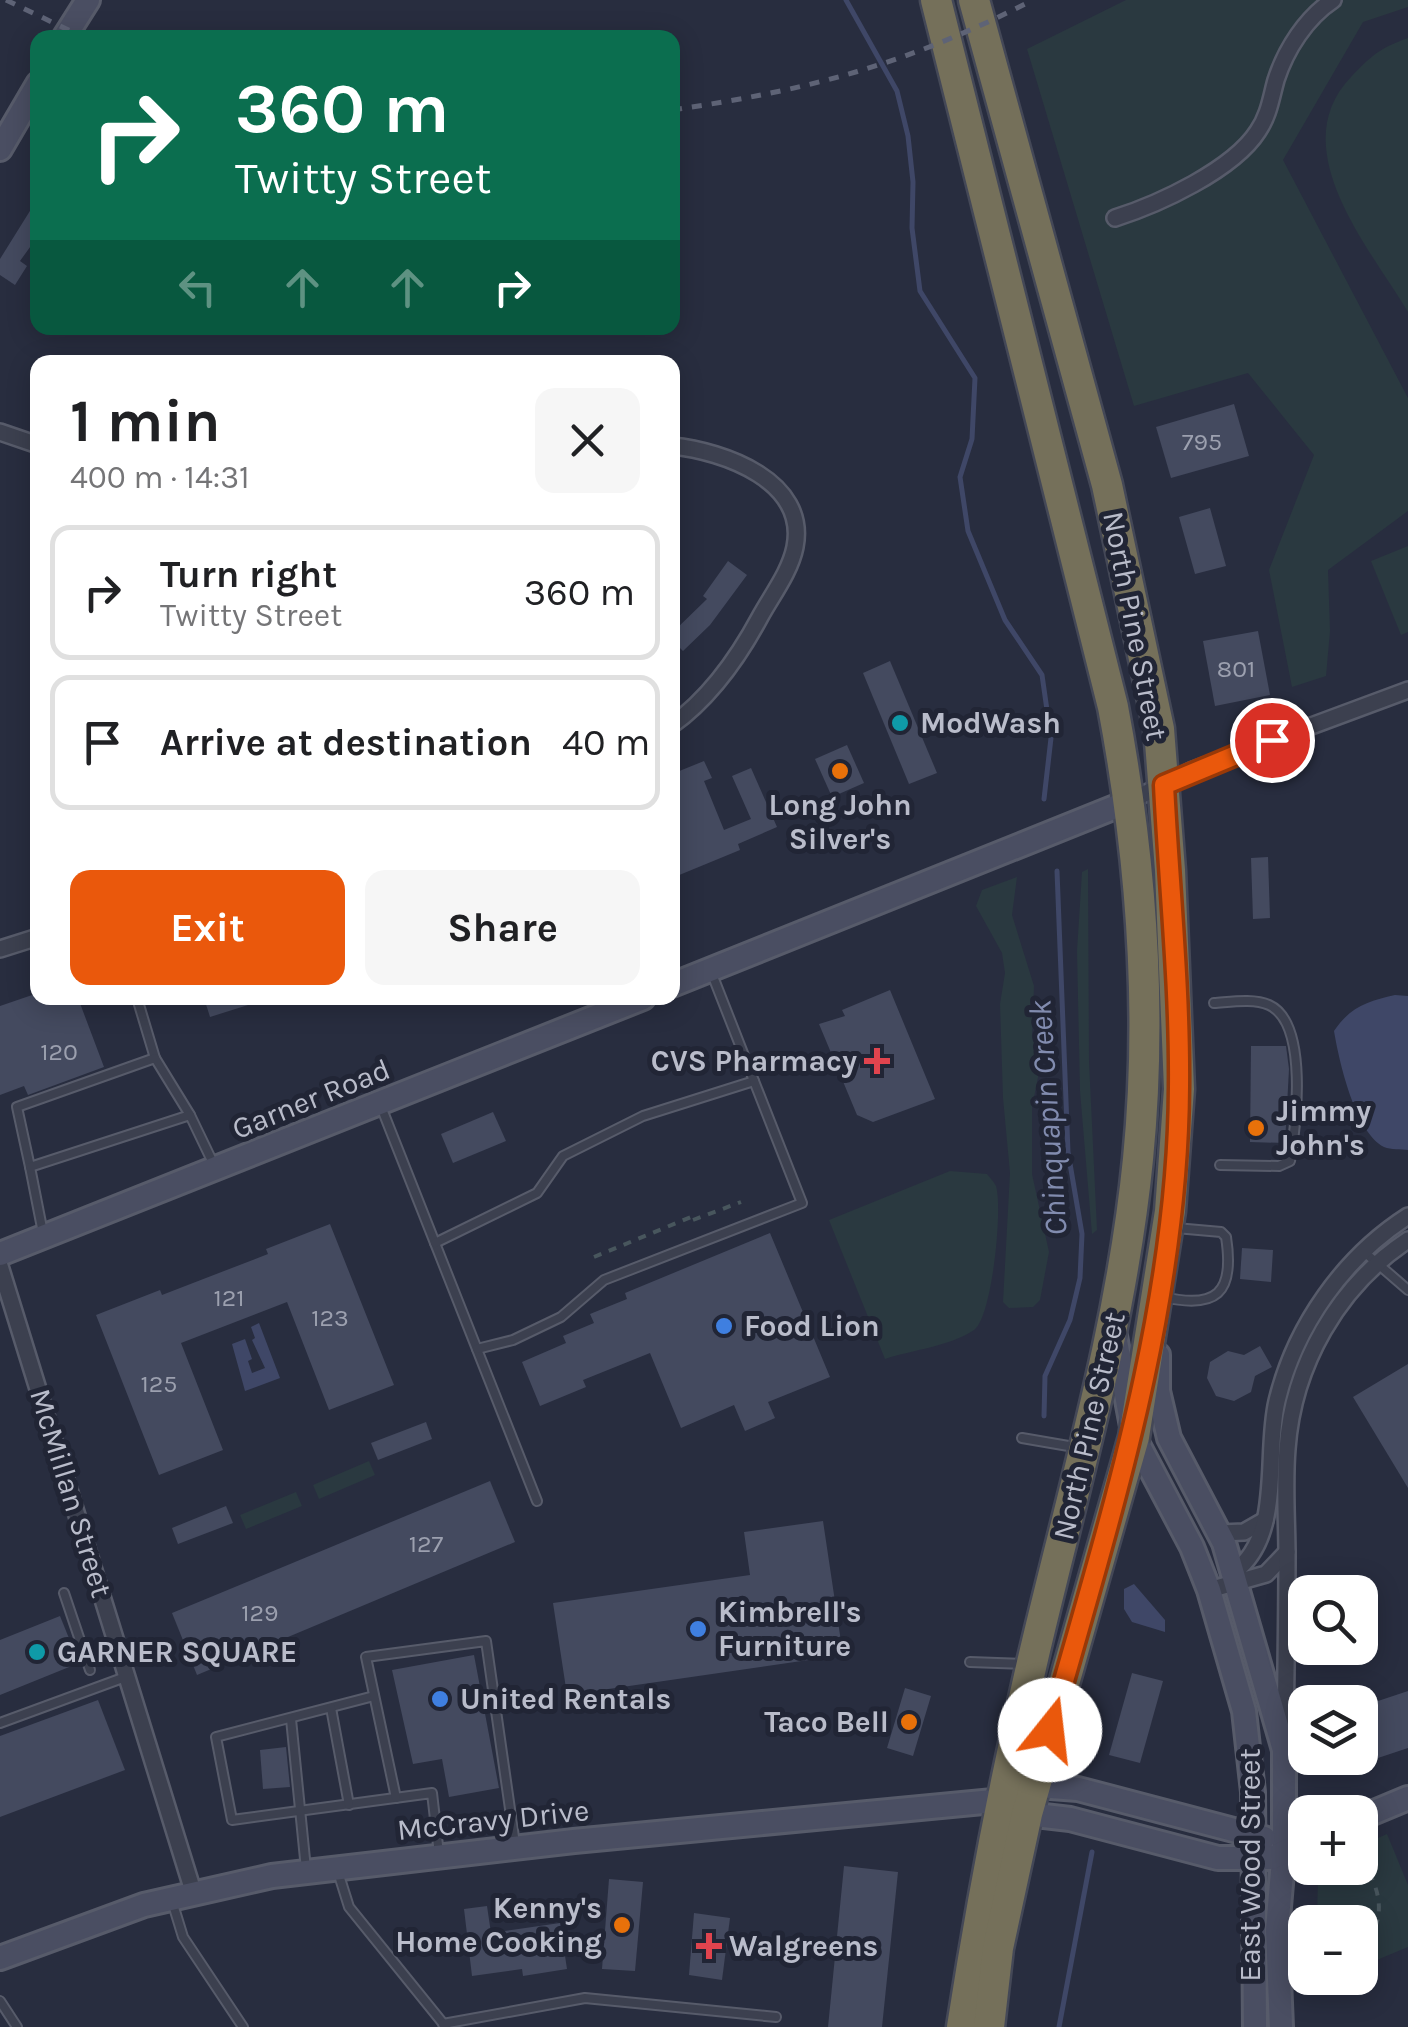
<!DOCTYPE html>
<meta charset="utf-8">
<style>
body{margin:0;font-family:Karla,sans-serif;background:#f6f6f6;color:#202124;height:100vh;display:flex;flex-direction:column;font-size:38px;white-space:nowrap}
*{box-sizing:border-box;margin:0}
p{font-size:32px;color:#757577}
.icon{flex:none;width:55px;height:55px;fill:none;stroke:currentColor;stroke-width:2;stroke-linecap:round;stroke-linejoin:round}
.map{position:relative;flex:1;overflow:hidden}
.sheet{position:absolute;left:30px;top:355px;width:650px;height:650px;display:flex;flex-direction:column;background:#fff;border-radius:20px;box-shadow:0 5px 25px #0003}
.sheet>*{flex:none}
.top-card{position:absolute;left:30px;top:30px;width:650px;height:305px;border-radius:20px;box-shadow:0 5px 25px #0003;background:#0b6e4f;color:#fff;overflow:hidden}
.fabs{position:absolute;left:1288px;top:1575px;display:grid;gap:20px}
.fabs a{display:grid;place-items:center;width:90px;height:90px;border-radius:20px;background:#fff;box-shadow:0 5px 25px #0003;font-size:50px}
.pin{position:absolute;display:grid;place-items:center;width:85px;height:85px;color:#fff;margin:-42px;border:5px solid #fff;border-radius:50%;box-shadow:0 2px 10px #0007}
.me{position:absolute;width:110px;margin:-55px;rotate:16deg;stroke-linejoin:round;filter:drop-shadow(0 0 8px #0008)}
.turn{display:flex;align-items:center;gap:35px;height:210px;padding:0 40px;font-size:45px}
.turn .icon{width:130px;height:130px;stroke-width:2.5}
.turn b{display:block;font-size:70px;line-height:85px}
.lanes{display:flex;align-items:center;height:95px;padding:0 40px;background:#0003;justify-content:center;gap:50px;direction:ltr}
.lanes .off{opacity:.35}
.round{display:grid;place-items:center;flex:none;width:105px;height:105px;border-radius:20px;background:#f6f6f6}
.headline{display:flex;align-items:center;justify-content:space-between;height:170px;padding:0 40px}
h1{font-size:60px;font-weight:700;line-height:75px}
.button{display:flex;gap:20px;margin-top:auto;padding:20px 40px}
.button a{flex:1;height:115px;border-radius:20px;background:#ea580c;color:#fff;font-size:40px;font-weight:700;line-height:115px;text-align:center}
.button a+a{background:#f6f6f6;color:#202124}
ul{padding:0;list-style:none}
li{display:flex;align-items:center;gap:30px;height:135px;margin:0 20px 15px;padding:0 20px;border:5px solid #e0e0e0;border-radius:20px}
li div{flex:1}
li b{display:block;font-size:38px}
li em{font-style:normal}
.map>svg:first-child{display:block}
</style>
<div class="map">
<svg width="1408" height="2027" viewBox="0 0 1408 2027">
<rect width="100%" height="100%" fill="#282d3f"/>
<g fill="#2a3940">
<path d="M 1126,0 L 1408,0 L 1408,7 L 1363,22 L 1283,160 L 1408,398 L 1408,511 L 1328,570 L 1330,631 L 1326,676 L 1292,687 L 1269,570 L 1314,455 L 1248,373 L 1134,406 L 1027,49 Z"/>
<path d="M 1408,38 L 1408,312 C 1369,247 1283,148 1351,77 C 1372,55 1380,48 1408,38 Z"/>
<path d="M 1408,546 L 1408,632 L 1401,635 L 1371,561 Z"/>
<path d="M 1088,869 L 1089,1061 L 1097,1230 L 1092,1234 L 1080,1091 L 1077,951 L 1082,872 Z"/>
<path d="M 1017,877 L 1012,915 L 1034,986 L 1032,1036 L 1041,1062 L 1032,1107 L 1032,1174 L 1049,1252 L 1040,1300 L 1033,1307 L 1009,1308 L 1003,1302 L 1010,1173 L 1003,1098 L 1000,1004 L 1005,973 L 1002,953 L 976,906 L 982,890 Z"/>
<path d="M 950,1171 L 987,1174 C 990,1178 994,1182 996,1186 C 1003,1208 992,1318 974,1330 C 951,1346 912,1350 885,1359 L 829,1220 Z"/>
<path d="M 369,1461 L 375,1475 L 319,1499 L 313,1485 Z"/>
<path d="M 296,1492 L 302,1506 L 246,1529 L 240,1515 Z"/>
<path d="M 1387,1834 L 1408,1885 L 1408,1947 L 1360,1967 L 1360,1922 L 1317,1922 L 1318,1874 L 1323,1868 L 1360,1868 L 1360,1846 Z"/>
</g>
<g fill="#3f4767">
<path d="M 1395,995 L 1408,996 L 1408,1150 C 1401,1149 1391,1150 1384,1147 C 1355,1132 1339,1061 1334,1031 C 1350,1007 1368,1001 1395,995 Z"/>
<path d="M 259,1323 L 280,1378 L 245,1391 L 232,1344 L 245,1339 L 252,1359 L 248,1361 L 252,1373 L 265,1368 L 252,1340 L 255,1338 L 251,1327 Z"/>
<path d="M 1134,1584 L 1165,1620 L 1165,1632 L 1132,1622 L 1124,1609 L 1124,1589 Z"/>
</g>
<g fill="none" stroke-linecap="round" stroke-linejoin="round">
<g stroke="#3f4767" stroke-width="5">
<path d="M 846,0 L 897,91 L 908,136 L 913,182 L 912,228 L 920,291 L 975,378 L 972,439 L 960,477 L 968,531 L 1005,620 L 1042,675 L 1051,738 L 1044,799"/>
<path d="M 1044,1416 L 1045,1376 L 1070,1320 L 1080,1278 L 1082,1234 L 1068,1152 L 1057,871"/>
<path d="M 1059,2027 L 1092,1852"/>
</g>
</g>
<g fill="#444a5f">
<path d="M 38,198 L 38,236 L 20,261 L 27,266 L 15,285 L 0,275 L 0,259 Z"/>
<path d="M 1234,404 L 1249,456 L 1171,478 L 1156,427 Z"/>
<path d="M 1210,508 L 1226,566 L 1195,574 L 1179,517 Z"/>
<path d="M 728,561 L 747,575 L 710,625 L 683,651 L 672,640 L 672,633 L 707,599 L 703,596 Z"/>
<path d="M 1258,631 L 1270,695 L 1215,706 L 1203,641 Z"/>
<path d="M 890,661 L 937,773 L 909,784 L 863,673 Z"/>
<path d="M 847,745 L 864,783 L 832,797 L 815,759 Z"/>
<path d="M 704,761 L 712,778 L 704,781 L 724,830 L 751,819 L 732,776 L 751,768 L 777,827 L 738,844 L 740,850 L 672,878 L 672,774 Z"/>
<path d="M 1268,857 L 1270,918 L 1253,919 L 1251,858 Z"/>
<path d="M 890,990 L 935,1099 L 873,1122 L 857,1115 L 819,1024 L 845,1016 L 842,1010 Z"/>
<path d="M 38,993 L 38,998 L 78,998 L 104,1067 L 28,1095 L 24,1086 L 0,1095 L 0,1006 Z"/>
<path d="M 204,998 L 261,998 L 261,1001 L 210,1017 Z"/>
<path d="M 1251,1046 L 1286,1046 L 1289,1069 L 1285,1143 L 1250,1142 Z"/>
<path d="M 493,1112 L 506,1141 L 453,1163 L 441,1134 Z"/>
<path d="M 330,1224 L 394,1385 L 329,1410 L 287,1302 L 181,1343 L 223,1450 L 159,1475 L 96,1315 L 160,1290 L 162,1295 L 268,1254 L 266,1249 Z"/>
<path d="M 770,1233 L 830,1377 L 768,1402 L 775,1418 L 745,1431 L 734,1405 L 681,1428 L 650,1353 L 583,1380 L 586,1387 L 540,1406 L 522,1362 L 566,1343 L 563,1336 L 594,1323 L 590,1314 L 627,1299 L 625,1293 Z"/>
<path d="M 1242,1248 L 1273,1250 L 1271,1282 L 1240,1279 Z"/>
<path d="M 1260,1346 L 1272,1367 L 1255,1376 L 1251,1392 L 1234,1401 L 1216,1396 L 1207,1378 L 1210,1362 L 1228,1351 L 1244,1355 Z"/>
<path d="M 1408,1364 L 1408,1488 L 1353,1397 Z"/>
<path d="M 426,1422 L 432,1439 L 378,1460 L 371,1443 Z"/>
<path d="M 490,1481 L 515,1542 L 197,1675 L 172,1613 Z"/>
<path d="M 226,1506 L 233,1523 L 178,1544 L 172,1528 Z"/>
<path d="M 823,1521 L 843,1655 L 567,1695 L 553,1603 L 750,1575 L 744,1532 Z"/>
<path d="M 60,1616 L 79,1663 L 0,1695 L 0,1640 Z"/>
<path d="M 474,1655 L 499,1788 L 449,1797 L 442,1759 L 413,1764 L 392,1670 Z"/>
<path d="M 1132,1673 L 1163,1681 L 1140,1763 L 1109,1755 Z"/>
<path d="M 905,1688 L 931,1696 L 913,1756 L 887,1748 Z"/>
<path d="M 1408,1691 L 1408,1748 L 1360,1764 L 1360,1707 Z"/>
<path d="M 98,1700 L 125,1770 L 0,1817 L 0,1736 Z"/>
<path d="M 286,1747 L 290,1787 L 263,1789 L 260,1750 Z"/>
<path d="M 844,1866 L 898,1872 L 882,2027 L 828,2027 Z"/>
<path d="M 609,1879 L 643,1882 L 635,1971 L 602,1969 Z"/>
<path d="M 487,1906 L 491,1933 L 560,1923 L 567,1969 L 523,1976 L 522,1969 L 472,1976 L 464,1909 Z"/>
<path d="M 694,1913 L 730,1918 L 722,1980 L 689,1975 Z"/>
</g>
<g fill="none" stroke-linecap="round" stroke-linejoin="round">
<g stroke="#575b6a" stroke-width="12">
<g id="lane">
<path d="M 137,998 L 155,1058"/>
<path d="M 1214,1003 C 1230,1002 1254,998 1269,1005 C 1309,1023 1296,1126 1290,1161 L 1279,1166 L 1220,1165"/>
<path d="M 380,1104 L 537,1501"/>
<path d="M 30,1167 L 17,1107 L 155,1058 L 190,1115"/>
<path d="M 43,1233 L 30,1167 L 190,1115 L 214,1165"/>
<path d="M 435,1243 L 537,1193 L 563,1156 L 643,1116 L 754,1081"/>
<path d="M 1363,1251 L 1408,1290"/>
<path d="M 1163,1297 C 1216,1309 1235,1294 1226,1237 L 1221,1232 L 1176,1228"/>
<path d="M 477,1349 L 513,1340 L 561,1317 L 604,1280 L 802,1203 L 712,974"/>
<path d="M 1022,1438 L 1080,1448"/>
<path d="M 64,1593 L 90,1670"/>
<path d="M 970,1662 L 1027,1664"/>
<path d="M 374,1696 L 216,1737 L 232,1820 L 432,1793 L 439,1854"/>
<path d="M 331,1708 L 349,1805"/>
<path d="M 291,1719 L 306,1869"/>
<path d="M 0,1723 L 128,1676"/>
<path d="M 396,1798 L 366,1657 L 486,1641 L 515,1844"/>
<path d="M 338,1872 L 349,1907 L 446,2027"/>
<path d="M 172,1901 L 183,1937 L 243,2027"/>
<path d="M 0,2001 L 17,2027"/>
<path d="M 443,2024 L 585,1998 L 776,2017"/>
</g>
</g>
<g stroke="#575b6a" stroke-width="20">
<g id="street">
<path d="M 1115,218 C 1159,204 1233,170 1258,131 C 1269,115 1271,98 1276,80 C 1286,49 1306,18 1333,0"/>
<path d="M 0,432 L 38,445"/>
<path d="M 672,446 C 724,451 808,481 795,547 C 790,572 772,595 760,617 C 738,658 711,697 672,725"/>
<path d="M 1130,801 L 1193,770 L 1408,690"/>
<path d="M 0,949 L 38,937"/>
<path d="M 0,1266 L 193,1891"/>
<path d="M 1220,1533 L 1244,1532 L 1265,1520"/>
<path d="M 1233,1573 C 1284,1536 1264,1456 1277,1401 C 1295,1326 1344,1257 1408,1216"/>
<path d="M 1209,1590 L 1266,1574 L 1287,1552"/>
<path d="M 1285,1731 C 1286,1673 1287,1614 1287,1556 C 1287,1521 1284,1485 1287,1449 C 1293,1365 1338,1286 1408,1240"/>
</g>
</g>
<g stroke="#575b6a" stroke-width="28">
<g id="secondary">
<path d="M 64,38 L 88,0"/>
<path d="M 0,149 L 38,84"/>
<path d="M 672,985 L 1130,801"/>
<path d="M 0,1254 L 643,998"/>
<path d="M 1115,1336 L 1134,1437 L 1192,1547 L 1209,1590 L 1244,1711 L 1253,1792 L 1255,2027"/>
<path d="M 1158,1355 L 1158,1391 L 1169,1438 L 1224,1543 L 1284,1750 L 1284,1849 L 1277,1930 L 1281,2027"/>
<path d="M 1024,1785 L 1078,1789 L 1264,1838"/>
<path d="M 1015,1807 L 1027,1814 L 1070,1819 L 1218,1858 L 1272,1858 L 1305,1842"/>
<path d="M 1360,1818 L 1408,1798"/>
<path d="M 0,1958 L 144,1905 L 272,1876 L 574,1841 L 1004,1800"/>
</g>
</g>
<g stroke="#444857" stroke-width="35">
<g id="highway">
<path d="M 936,0 L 1113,707 C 1141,856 1153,1008 1138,1159 C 1121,1331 1071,1495 1032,1663 C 1004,1783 981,1905 962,2027"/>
<path d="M 974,0 L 1107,485 L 1159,729 L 1170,870 L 1179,1089 L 1170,1211 L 1134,1437 L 1027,1814 L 998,1948 L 989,2027"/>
</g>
</g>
<g stroke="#48565d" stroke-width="4" stroke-dasharray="8 8" stroke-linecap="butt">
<path d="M 693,1220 L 741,1202"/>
<path d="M 594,1257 L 691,1217"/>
<path d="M 1360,1860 C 1380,1883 1390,1924 1360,1945"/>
</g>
<use href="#lane" stroke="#3c404f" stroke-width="8"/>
<use href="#street" stroke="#3c404f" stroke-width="15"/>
<use href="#secondary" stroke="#4a4e62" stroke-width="22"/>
<use href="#highway" stroke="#75705a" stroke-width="30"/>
<g stroke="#5e6376" stroke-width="5" stroke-dasharray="10 10" stroke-linecap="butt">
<path d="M 6,0 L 85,38"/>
<path d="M 672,110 C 810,90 908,64 1033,0"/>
</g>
</g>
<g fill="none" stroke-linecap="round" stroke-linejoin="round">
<g stroke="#983908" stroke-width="25">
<path id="route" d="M 1050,1730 C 1109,1521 1178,1308 1179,1087 C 1180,986 1169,885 1164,785 L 1272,740"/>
</g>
<use href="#route" stroke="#ea580c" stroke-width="18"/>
</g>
<g fill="#0f9aa8" stroke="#212535" stroke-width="4">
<circle cx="900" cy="723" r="10"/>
<circle cx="37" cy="1652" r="10"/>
</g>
<g fill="#e8710a" stroke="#212535" stroke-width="4">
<circle cx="840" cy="771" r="10"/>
<circle cx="1256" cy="1128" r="10"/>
<circle cx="909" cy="1722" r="10"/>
<circle cx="622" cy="1925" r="10"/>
</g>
<g fill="#e0444e" stroke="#212535" stroke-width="4">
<path d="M872 1046h10v10h10v10h-10v10h-10v-10h-10v-10h10z"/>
<path d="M704 1931h10v10h10v10h-10v10h-10v-10h-10v-10h10z"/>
</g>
<g fill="#3f7fe0" stroke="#212535" stroke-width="4">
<circle cx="724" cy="1326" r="10"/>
<circle cx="698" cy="1629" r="10"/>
<circle cx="440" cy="1699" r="10"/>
</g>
<g text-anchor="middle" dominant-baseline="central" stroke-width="10" stroke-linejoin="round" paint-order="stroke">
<g font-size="25" fill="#9ca0af">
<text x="1202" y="441">795</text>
<text x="1236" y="668">801</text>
<text x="59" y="1051">120</text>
<text x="229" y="1297">121</text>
<text x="330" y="1317">123</text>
<text x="159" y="1383">125</text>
<text x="426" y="1543">127</text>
<text x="260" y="1612">129</text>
</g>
<g font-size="30" fill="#b9bcca" stroke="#212535">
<text transform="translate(1135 626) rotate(79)">North Pine Street</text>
<text transform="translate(311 1099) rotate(-22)">Garner Road</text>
<text transform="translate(1089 1426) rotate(-77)">North Pine Street</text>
<text transform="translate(71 1493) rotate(73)">McMillan Street</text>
<text transform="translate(493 1820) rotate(-6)">McCravy Drive</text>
<text transform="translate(1250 1865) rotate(-90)">East Wood Street</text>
</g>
<g font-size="30" font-weight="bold" fill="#b9bcca" stroke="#212535" text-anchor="start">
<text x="920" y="723">ModWash</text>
<text x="840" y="805" text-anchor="middle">Long John<tspan x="840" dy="34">Silver's</tspan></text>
<text x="857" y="1061" text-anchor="end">CVS Pharmacy</text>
<text x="1276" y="1111">Jimmy<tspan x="1276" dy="34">John's</tspan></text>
<text x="744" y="1326">Food Lion</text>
<text x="718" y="1612">Kimbrell's<tspan x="718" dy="34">Furniture</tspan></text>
<text x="57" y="1652">GARNER SQUARE</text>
<text x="460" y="1699">United Rentals</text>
<text x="889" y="1722" text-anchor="end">Taco Bell</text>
<text x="602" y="1908" text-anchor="end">Kenny's<tspan x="602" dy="34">Home Cooking</tspan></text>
<text x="729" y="1946">Walgreens</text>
</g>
<g font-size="32" font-style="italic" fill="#828caf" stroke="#212535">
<text transform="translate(1048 1118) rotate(-94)">Chinquapin Creek</text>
</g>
</g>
</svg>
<div class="fabs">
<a><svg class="icon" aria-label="search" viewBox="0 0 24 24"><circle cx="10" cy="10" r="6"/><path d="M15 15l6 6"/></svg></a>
<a><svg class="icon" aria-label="layers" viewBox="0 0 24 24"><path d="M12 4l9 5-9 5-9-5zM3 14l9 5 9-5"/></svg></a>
<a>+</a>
<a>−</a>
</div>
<div class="pin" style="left:1272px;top:740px;background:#d93025"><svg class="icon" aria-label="arrive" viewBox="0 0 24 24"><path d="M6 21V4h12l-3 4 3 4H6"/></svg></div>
<svg class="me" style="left:1050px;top:1730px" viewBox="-20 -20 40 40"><circle r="19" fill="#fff"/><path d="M0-13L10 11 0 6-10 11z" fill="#ea580c"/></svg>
<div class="top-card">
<div class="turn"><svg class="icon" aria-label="right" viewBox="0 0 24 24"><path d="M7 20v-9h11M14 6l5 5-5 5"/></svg><div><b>360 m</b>Twitty Street</div></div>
<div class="lanes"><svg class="icon off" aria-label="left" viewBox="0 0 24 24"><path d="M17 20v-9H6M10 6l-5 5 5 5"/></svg><svg class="icon off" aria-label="ahead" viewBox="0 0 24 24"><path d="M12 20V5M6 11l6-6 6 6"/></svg><svg class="icon off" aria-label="ahead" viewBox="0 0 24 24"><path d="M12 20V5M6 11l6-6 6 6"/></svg><svg class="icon" aria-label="right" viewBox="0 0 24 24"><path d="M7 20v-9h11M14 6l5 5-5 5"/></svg></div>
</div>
<section class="sheet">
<div class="headline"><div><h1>1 min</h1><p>400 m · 14:31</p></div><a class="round"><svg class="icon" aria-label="close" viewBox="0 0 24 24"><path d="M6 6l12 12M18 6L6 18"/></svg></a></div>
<ul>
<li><svg class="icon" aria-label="right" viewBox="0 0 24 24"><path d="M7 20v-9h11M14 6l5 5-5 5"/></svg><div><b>Turn right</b><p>Twitty Street</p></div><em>360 m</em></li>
<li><svg class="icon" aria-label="arrive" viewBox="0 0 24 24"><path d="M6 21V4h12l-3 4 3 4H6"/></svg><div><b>Arrive at destination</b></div><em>40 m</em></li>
</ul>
<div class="button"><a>Exit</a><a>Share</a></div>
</section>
</div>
